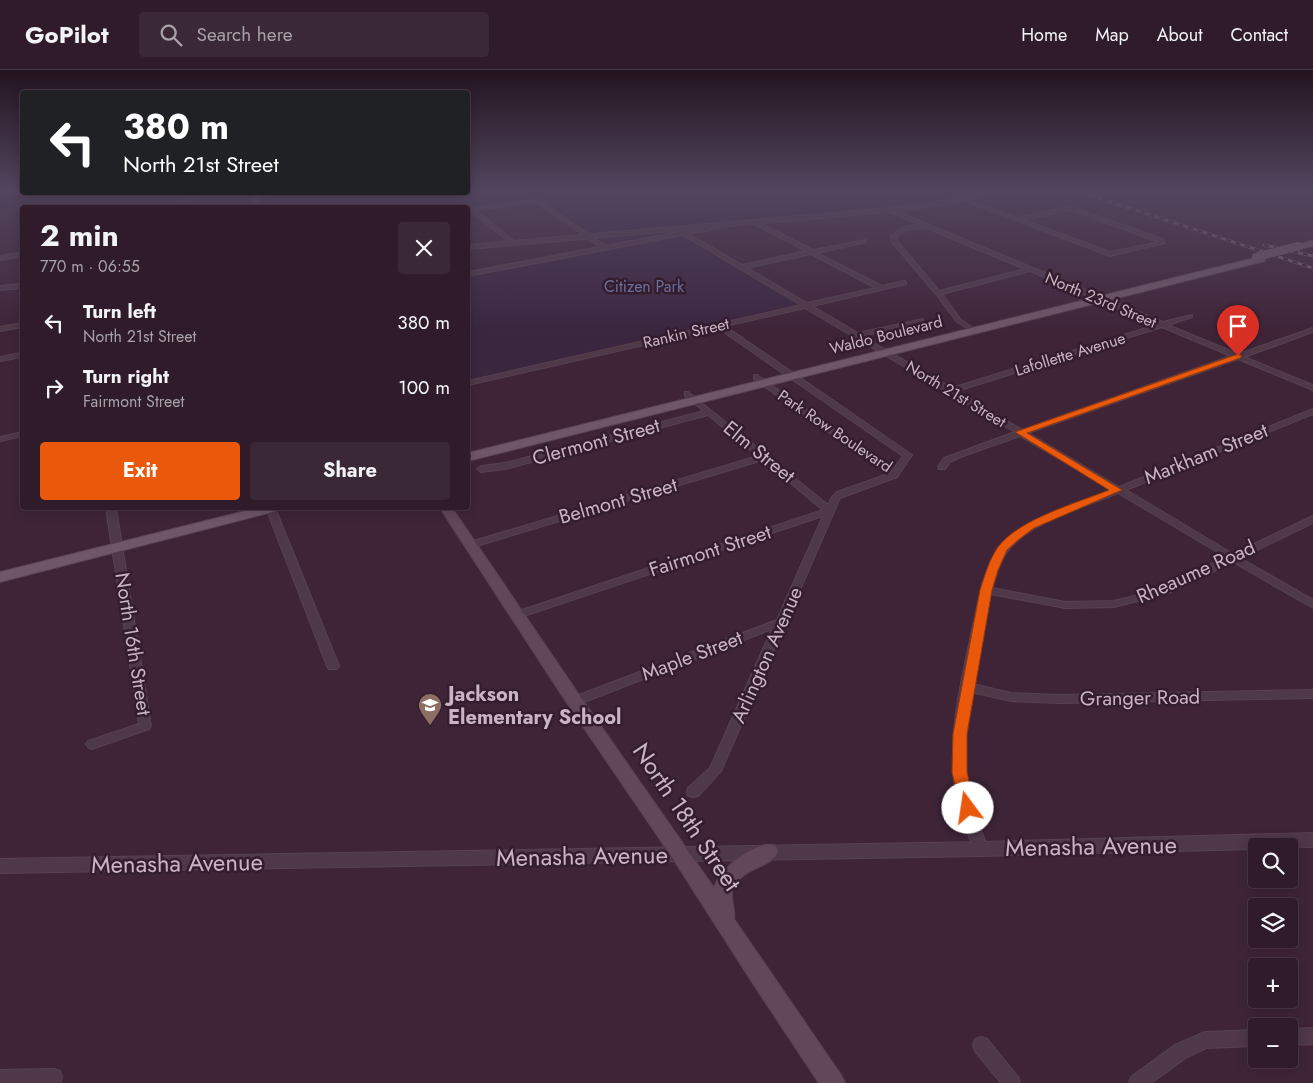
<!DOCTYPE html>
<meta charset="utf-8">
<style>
body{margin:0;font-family:Jost,sans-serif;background:#3b2836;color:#f1f3f6;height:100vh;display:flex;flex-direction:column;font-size:19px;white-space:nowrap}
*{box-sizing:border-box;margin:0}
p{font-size:16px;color:#a7a1a8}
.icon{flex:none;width:28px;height:28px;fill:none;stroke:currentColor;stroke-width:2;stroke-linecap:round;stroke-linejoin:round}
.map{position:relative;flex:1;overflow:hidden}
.panel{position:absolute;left:20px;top:135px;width:450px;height:305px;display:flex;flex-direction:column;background:#2f1b2a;border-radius:5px;box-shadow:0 2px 12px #0003,0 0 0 1px #4a3947}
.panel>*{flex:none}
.banner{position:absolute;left:20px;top:20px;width:450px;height:105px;border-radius:5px;box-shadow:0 2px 12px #0003,0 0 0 1px #4a3947;background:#202124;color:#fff;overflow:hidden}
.fabs{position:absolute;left:1248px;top:768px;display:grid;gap:10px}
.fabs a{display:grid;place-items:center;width:50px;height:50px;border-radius:5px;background:#2f1b2a;box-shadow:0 2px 12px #0003,0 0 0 1px #4a3947;font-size:25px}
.pin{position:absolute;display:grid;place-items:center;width:42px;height:42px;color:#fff;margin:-51px -21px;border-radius:50% 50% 50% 0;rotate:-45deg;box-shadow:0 0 5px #0007}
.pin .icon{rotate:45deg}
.me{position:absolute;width:55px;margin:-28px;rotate:346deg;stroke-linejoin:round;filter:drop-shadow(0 0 4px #0008)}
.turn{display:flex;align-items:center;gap:18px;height:105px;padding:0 20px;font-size:22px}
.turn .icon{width:65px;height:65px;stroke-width:2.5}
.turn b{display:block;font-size:35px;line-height:42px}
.round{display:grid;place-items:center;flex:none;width:52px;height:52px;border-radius:5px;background:#3b2836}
.head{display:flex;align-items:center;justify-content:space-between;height:85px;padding:0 20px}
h1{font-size:30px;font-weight:700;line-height:38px}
.primary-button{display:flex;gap:10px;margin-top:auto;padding:10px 20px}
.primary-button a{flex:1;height:58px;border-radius:5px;background:#ea580c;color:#fff;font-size:20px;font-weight:700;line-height:58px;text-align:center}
.primary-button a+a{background:#3b2836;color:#f1f3f6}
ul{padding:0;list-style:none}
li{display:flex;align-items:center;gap:15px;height:65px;padding:0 20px}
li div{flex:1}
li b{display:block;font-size:19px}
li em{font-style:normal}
header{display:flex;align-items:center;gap:30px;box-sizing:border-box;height:70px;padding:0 25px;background:#2f1b2a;border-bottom:1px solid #4a3947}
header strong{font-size:24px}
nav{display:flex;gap:28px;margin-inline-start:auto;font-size:18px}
.search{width:350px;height:45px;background:#3b2836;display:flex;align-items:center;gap:12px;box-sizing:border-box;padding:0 18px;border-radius:5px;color:#a7a1a8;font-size:19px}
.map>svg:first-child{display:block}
</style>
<header>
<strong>GoPilot</strong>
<div class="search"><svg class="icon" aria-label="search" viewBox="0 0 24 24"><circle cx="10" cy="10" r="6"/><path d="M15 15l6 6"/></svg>Search here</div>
<nav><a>Home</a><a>Map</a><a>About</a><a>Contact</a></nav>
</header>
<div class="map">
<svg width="1313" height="1013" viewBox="0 0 1313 1013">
<rect width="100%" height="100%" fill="#3f2438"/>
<g fill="#3b2640">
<path d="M 468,120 L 824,120 L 848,141 L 591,164 L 539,128 L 468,139 L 468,138 L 259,138 L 270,122 L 468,122 Z"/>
<path d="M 831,120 L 992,120 L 936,131 L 857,141 Z"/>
<path d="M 673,161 L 797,234 L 468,310 L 468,205 L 604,180 L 588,168 Z"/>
</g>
<path fill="#3d1732" d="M 0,120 L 22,120 L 22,122 L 52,123 L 0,142 Z"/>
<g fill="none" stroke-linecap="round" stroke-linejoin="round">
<g stroke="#584151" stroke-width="2">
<g id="minor">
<path d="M 199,122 L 205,122 L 180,138 L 173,138 Z"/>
<path d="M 962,128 L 1018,148 L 1066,137 L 1075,138 L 1162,169 L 1165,173 L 1110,186 L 962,130 ZM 1066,141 L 1074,141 L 1159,172 L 1110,182 L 1023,150 Z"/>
<path d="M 537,129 L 606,176 L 679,162 L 674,159 L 677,157 L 685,161 L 733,153 L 733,155 L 731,156 L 689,164 L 742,195 L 806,181 L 752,153 L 751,152 L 754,150 L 813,180 L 866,170 L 866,172 L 817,183 L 882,216 L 904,211 L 906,212 L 906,214 L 812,236 L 858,263 L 923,249 L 923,251 L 862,266 L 952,318 L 1156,255 L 1030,201 L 942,224 L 961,250 L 978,261 L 973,262 L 957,252 L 936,224 L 892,172 L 891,165 L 903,158 L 919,154 L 887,141 L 887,139 L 891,139 L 1163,252 L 1192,245 L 1192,247 L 1168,255 L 1238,284 L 1313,258 L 1313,262 L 1244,287 L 1313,315 L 1313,320 L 1238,289 L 1028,363 L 1119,417 L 1313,339 L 1313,344 L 1126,420 L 1233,484 L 1313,446 L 1313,453 L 1240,488 L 1313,530 L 1313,538 L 1233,492 L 1166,524 L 1114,537 L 1065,538 L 990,524 L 973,614 L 1011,623 L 1059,625 L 1313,620 L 1313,628 L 1059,633 L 1011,631 L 971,622 C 966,654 962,688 969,719 C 973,740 981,759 988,779 L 986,783 L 981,785 L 976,783 C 966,763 957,733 954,711 C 949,662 961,612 971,565 C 978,534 982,498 1004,473 C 1028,447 1079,433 1112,420 L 1020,366 L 963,386 L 950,392 L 945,399 L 939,399 L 938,397 L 944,388 L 1015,362 L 805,238 L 725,256 L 912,385 L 897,407 L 840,428 L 721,701 L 698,726 L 693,727 L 688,726 L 687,722 L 688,718 L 710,698 L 772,559 L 579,634 L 571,634 L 569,631 L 571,628 L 777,550 L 823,446 L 521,547 L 517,548 L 512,545 L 513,543 L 823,440 L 763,390 L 473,477 L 467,477 L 465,475 L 467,473 L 758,386 L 708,345 L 505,399 L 481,402 L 477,399 L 481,396 L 505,393 L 704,341 L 685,326 L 685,322 L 688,322 L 828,435 L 832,427 L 837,422 L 888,404 L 754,309 L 754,305 L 757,305 L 893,400 L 903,386 L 718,258 L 468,315 L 468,311 L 801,235 L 683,165 L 468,206 L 468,202 L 600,177 L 536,132 L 475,140 L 515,172 L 516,173 L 513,175 L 468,139 ZM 924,157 L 1025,199 L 939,221 L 898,172 L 896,167 L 907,160 ZM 811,184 L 876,218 L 807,233 L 747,198 ZM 1162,257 L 1231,286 L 1022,360 L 957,321 ZM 1118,423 L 1226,487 L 1158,520 L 1114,531 L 1065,532 L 992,518 C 996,506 999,493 1007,482 C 1027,453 1085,437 1118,423 Z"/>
<path d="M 22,182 L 22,186 L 0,190 L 0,186 Z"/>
<path d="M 22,253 L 22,257 L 0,261 L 0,257 Z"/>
<path d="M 22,283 L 22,287 L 0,291 L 0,287 Z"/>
<path d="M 22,362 L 22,366 L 0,371 L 0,367 Z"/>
<path d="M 106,438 L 116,438 L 151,656 L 149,659 L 92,679 L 88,677 L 86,674 L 88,671 L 139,654 Z"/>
<path d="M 266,438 L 275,438 L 339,596 L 337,599 L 329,599 L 327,596 Z"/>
<path d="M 1313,958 L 1313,974 L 1289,975 L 1289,959 Z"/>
<path d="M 1256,960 L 1256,976 L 1206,978 L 1187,987 L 1151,1013 L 1129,1013 L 1131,1007 L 1175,975 L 1205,962 Z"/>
<path d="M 981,967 L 987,969 L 1018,1007 L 1020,1013 L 1001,1013 L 975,981 L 973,975 L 975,969 Z"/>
<path d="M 54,999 L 60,1001 L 62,1007 L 60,1013 L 0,1013 L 0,1000 Z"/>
</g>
</g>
<g stroke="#584151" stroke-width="2">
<g id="tertiary">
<path d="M 998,120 L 1007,120 L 948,134 L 889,142 L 468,179 L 468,175 L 889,138 L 948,130 Z"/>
<path d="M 22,214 L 22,218 L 0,220 L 0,216 Z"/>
<path d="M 1313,763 L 1313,777 L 1256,776 L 1256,779 L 981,786 L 0,803 L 0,789 L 981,772 Z"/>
</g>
</g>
<g stroke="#584151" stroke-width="2">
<g id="secondary">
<path d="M 257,122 L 264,122 L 255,138 L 248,138 Z"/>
<path d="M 440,438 L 452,438 L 575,619 L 714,818 C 720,799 755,769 776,776 L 778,782 C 771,798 741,798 733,818 C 729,829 736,839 734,849 L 841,1005 L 845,1013 L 819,1013 L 750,909 L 674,790 L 563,627 Z"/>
</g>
</g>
<g stroke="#584151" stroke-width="2">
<g id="primary">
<path d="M 1313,170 L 1313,176 L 1299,179 L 1295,176 Z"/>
<path d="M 1262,186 L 1265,187 L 1265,191 L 468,391 L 468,383 Z"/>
<path d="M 257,438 L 278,438 L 276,441 L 0,512 L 0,502 Z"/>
</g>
</g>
<use href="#minor" fill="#4f3848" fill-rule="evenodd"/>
<use href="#tertiary" fill="#4f3848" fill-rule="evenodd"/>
<use href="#secondary" fill="#624659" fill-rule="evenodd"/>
<use href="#primary" fill="#6f5668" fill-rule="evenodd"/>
<g stroke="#765a6e" stroke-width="3">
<g id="rail">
<path d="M 1074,120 L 1313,198"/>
<path d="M 1264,175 L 1313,186"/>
</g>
</g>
<use href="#rail" stroke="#341d2e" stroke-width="2" stroke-dasharray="5" stroke-linecap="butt"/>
<g stroke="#584151" stroke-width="9" stroke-linecap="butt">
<path id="primary-bridge" d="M 1256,187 L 1299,176"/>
</g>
<use href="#primary-bridge" stroke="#6f5668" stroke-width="8"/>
</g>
<linearGradient id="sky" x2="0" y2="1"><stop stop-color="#23141f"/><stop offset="0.46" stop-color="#52455e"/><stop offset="1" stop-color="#52455e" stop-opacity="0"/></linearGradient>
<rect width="1313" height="261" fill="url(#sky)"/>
<path fill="#ea580c" stroke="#983908" d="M 1238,284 L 1242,286 L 1240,288 L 1027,363 L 1122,420 L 1034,458 L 1018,470 L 1007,480 L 998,500 L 992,520 L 967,664 L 967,702 L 975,738 L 973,742 L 968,744 L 962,742 L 952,702 L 953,664 L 980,520 C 985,505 989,490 998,477 C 1019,449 1077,433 1109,420 L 1015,362 Z"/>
<defs>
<g id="school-pin" transform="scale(1.25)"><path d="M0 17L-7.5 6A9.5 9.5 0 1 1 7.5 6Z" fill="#8d6e63" stroke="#341d2e"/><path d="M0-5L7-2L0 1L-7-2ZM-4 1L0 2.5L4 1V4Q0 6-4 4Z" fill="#fff"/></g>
</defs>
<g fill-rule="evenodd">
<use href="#school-pin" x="430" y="635"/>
</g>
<g text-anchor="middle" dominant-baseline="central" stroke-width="5" stroke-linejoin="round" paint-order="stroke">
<g font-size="16" fill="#6b6f9b" stroke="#341d2e">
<text x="644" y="216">Citizen Park</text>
</g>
<g font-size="16" fill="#cab4c3" stroke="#341d2e">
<text transform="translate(1101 230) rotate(23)">North 23rd Street</text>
<text transform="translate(686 263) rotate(-13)">Rankin Street</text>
<text transform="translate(886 265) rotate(-14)">Waldo Boulevard</text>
<text transform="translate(1070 284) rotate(-17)">Lafollette Avenue</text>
<text transform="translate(956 324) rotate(31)">North 21st Street</text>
<text transform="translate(835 361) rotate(34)">Park Row Boulevard</text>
</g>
<g font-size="20" fill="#cab4c3" stroke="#341d2e">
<text transform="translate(596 372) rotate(-15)">Clermont Street</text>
<text transform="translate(759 382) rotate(39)">Elm Street</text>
<text transform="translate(1206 384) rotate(-22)">Markham Street</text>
<text transform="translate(618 431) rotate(-16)">Belmont Street</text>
<text transform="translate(710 481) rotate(-18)">Fairmont Street</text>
<text transform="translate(1196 502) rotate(-24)">Rheaume Road</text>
<text transform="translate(133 574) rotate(81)">North 16th Street</text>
<text transform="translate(767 585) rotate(-66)">Arlington Avenue</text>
<text transform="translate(692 586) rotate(-21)">Maple Street</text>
<text transform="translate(1140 628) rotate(-1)">Granger Road</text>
</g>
<g font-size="20" font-weight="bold" fill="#cab4c3" stroke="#341d2e" text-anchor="start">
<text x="448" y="624">Jackson<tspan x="448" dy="23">Elementary School</tspan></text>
</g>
<g font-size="24" fill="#cab4c3" stroke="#341d2e">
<text transform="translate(687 747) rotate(56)">North 18th Street</text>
<text transform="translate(1091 776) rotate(-1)">Menasha Avenue</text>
<text transform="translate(582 786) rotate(-1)">Menasha Avenue</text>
<text transform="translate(177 793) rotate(-1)">Menasha Avenue</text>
</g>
</g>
</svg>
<div class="fabs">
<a><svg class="icon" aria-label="search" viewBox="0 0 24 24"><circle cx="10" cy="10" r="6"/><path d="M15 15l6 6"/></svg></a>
<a><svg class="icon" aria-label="layers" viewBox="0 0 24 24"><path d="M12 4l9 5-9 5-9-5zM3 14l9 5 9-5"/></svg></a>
<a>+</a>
<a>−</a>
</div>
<div class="pin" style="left:1238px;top:286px;background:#d93025"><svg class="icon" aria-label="arrive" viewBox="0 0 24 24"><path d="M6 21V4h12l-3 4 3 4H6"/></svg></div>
<svg class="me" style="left:968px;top:738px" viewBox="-20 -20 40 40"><circle r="19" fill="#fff"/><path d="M0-13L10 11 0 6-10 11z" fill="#ea580c"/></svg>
<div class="banner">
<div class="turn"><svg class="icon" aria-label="left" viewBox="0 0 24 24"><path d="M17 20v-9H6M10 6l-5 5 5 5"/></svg><div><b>380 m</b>North 21st Street</div></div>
</div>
<section class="panel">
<div class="head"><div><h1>2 min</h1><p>770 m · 06:55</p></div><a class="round"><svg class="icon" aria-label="close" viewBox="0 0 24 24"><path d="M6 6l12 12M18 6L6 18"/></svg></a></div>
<ul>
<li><svg class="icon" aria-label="left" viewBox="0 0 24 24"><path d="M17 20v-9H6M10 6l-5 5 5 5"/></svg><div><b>Turn left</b><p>North 21st Street</p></div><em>380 m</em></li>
<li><svg class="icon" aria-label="right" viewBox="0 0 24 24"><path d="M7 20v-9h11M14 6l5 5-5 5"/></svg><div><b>Turn right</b><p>Fairmont Street</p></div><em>100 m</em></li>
</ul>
<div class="primary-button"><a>Exit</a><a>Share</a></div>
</section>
</div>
